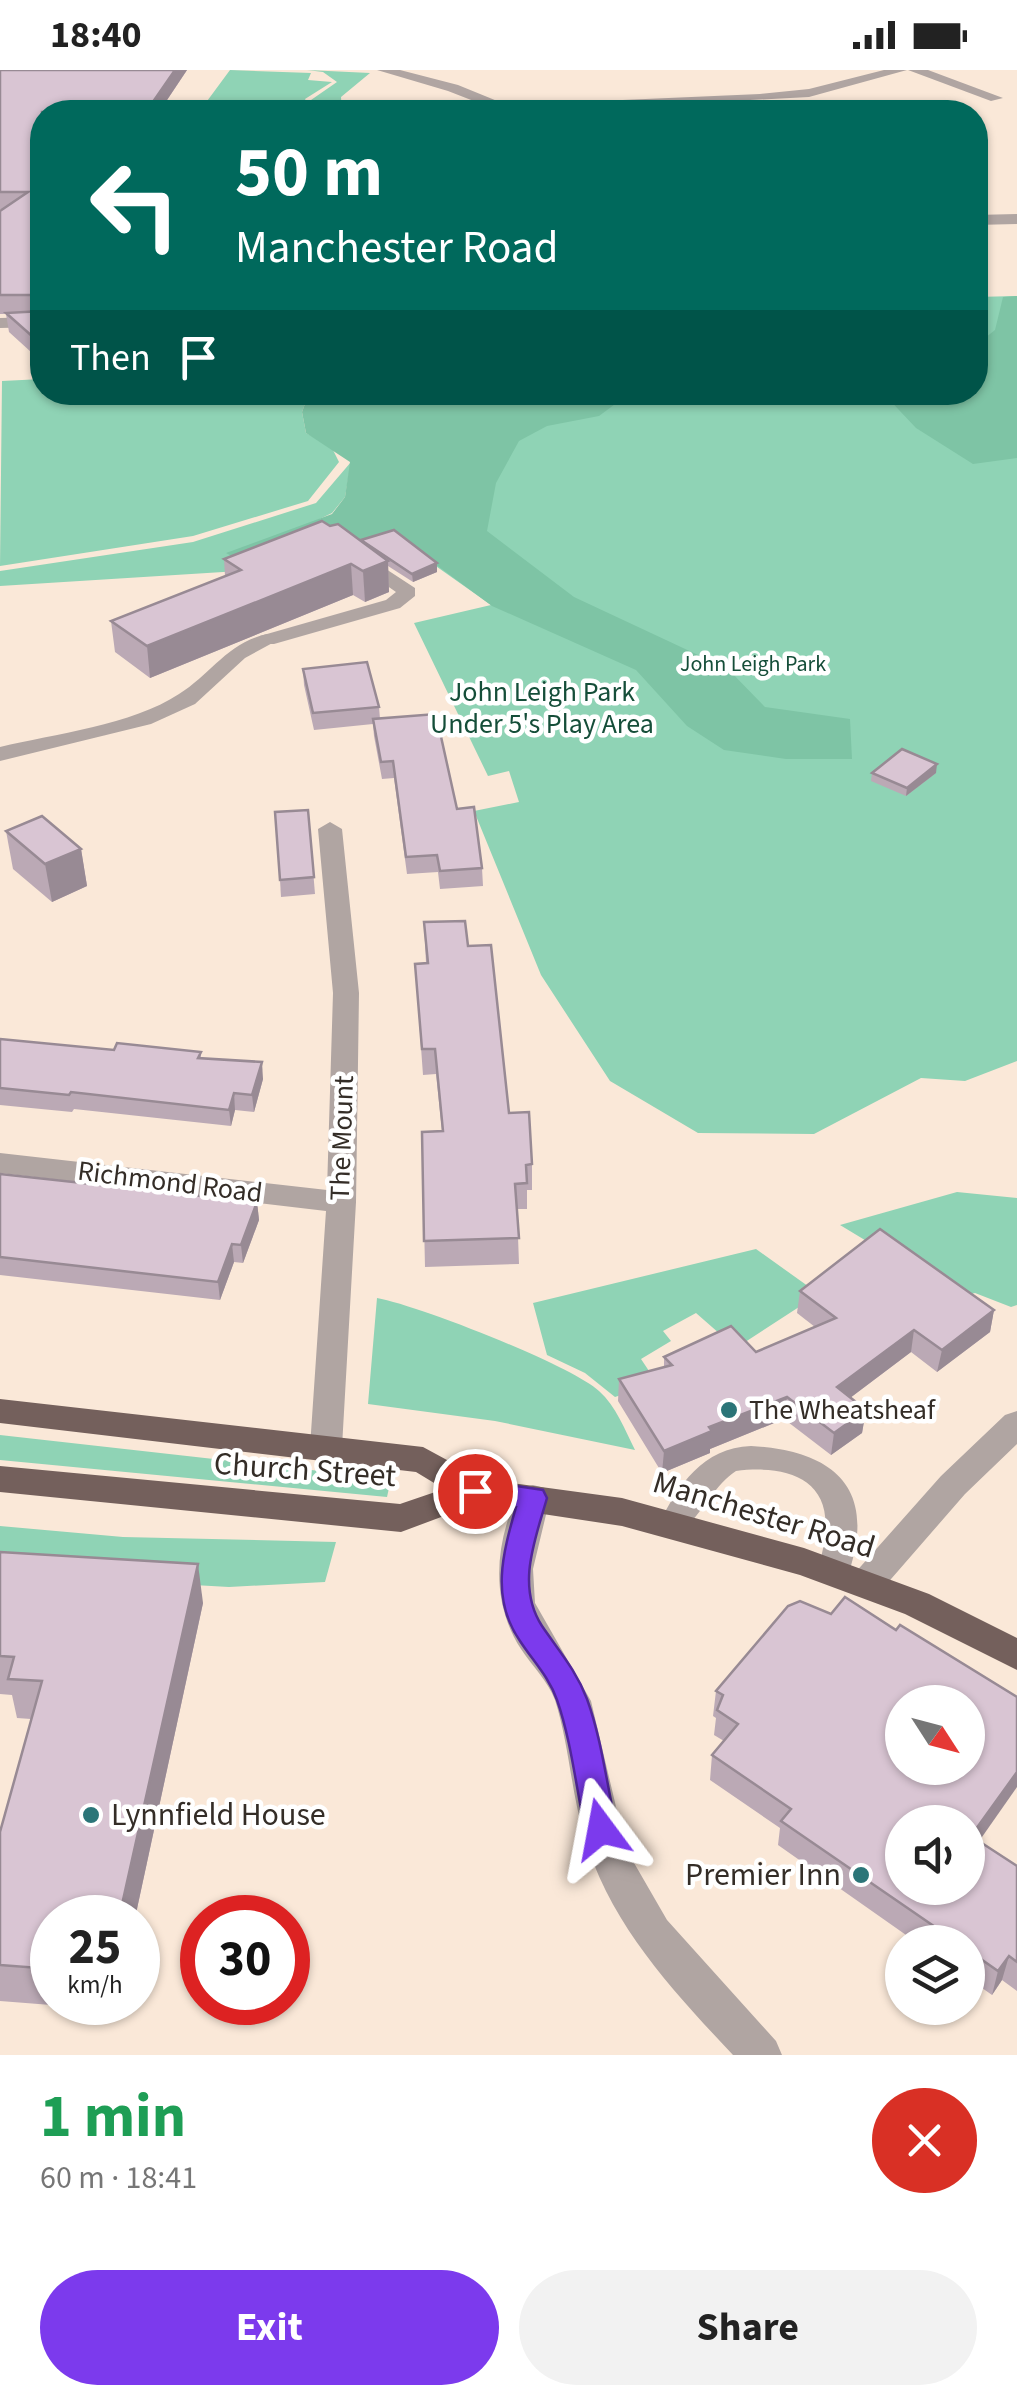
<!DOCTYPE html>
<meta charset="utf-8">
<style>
body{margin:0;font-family:"Source Sans 3",sans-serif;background:#f2f2f2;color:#222;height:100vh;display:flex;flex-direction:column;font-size:38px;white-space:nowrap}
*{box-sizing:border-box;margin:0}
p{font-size:32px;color:#767676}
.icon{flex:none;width:55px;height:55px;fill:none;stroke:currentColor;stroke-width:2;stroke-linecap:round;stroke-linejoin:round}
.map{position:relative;height:1985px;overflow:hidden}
.drawer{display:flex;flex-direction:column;background:#fff;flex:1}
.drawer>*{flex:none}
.banner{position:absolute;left:30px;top:30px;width:958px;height:305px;border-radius:40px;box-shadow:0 2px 8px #0004;background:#00695c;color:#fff;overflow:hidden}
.needle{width:65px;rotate:126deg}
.fabs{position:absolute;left:885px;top:1615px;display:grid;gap:20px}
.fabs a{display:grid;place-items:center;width:100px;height:100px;border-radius:50%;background:#fff;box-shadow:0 2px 8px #0004;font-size:50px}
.speed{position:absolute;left:30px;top:1825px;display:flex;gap:20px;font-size:50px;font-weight:700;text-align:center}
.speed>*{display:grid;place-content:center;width:130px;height:130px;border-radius:50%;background:#fff;box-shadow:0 2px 8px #0004;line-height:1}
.speed small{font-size:25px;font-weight:400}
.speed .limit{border:15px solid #d22;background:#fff;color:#111}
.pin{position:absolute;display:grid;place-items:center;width:85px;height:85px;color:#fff;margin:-42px;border:5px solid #fff;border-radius:50%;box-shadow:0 2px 10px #0007}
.me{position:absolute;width:110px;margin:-55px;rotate:347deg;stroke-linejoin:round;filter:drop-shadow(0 0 8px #0008)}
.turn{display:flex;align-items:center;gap:35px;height:210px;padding:0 40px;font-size:45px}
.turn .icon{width:130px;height:130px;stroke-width:2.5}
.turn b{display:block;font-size:70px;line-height:85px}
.then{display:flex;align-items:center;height:95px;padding:0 40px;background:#0003;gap:20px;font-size:38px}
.round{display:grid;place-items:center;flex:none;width:105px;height:105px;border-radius:52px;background:#f2f2f2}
.headline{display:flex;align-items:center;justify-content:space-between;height:170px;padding:0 40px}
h1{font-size:60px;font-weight:700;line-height:75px;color:#1e9e55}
.button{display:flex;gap:20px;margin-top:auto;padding:20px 40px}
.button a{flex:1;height:115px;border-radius:60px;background:#7c3aed;color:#fff;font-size:40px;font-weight:700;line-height:115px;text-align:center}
.button a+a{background:#f2f2f2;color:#222}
.status{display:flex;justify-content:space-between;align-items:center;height:70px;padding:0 50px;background:#fff;direction:ltr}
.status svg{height:28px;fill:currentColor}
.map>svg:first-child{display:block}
</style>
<div class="status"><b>18:40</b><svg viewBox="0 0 49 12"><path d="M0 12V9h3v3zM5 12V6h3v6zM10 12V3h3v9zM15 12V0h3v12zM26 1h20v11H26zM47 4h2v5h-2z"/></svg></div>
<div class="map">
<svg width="1017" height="1985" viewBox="0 0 1017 1985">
<rect width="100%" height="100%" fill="#fae8d8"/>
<g fill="#8fd3b5">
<path d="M 230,0 L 311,3 L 308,10 L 332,12 L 305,29 L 312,42 L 199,42 Z"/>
<path d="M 307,0 L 370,3 L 341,27 L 342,42 L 316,42 L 311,30 L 337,12 L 323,2 Z"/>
<path d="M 1017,226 L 1017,991 L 965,1011 L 921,1008 L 814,1064 L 698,1063 L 610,1011 L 541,905 L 474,741 L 519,732 L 509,701 L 488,706 L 414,553 L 491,535 L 423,487 L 446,323 L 975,322 L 975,227 Z"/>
<path d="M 42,309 L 42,322 L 309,323 L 302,342 L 306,363 L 331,376 L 339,392 L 308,431 L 193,466 L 0,496 L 2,311 Z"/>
<path d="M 351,392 L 345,427 L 332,443 L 237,489 L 239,501 L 0,516 L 0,501 L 193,472 L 316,433 Z"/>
<path d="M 957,1122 L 1017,1128 L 1017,1235 L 1011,1237 L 975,1223 L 959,1227 L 840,1155 Z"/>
<path d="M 756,1179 L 819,1224 L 736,1278 L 696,1243 L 663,1261 L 671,1271 L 641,1289 L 657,1313 L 615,1327 L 585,1303 L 547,1285 L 533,1233 Z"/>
<path d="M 377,1228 C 417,1235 571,1295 599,1321 C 616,1336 625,1360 635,1380 L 495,1351 L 368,1334 Z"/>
<path d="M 0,1365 L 391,1409 L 387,1427 L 0,1390 Z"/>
<path d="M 0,1456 L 123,1467 L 336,1472 L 325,1512 L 229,1517 L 0,1504 Z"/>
</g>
<g fill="#7ec4a5">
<path d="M 1017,226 L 1017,388 L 973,394 L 916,358 L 883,323 L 975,322 L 975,276 L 995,260 L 1003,227 Z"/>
<path d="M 309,323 L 630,323 L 599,346 L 547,356 L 519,371 L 496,413 L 487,461 L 574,527 L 728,599 L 765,637 L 850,649 L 852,689 L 786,689 L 724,680 L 687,656 L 636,600 L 492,536 L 397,466 L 237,489 L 226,483 L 332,444 L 345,427 L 350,392 L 306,363 L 302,342 Z"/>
</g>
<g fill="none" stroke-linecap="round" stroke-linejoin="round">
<g fill="#b0a5a2" fill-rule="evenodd">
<path d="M 42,247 L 42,257 L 0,258 L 0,248 Z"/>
<path d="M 363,484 L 415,518 L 415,526 L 400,538 L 274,574 L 260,574 L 260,566 L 386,530 L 396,522 L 356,494 L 354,490 Z"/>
<path d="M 751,1376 C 806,1379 863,1398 857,1465 C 855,1481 852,1497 845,1511 L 834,1515 L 823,1511 C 816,1497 824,1481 825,1466 C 832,1407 785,1395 736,1401 C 708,1418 691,1472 663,1463 L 659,1454 C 678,1415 703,1378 751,1376 Z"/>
</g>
<g fill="#b0a5a2" fill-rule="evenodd">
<path d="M 377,0 L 400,0 L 458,15 L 507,35 L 760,24 L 809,19 L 884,0 L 907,0 L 809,27 L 524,42 L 502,42 L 448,21 Z"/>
<path d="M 908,0 L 928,0 L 1003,28 L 991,31 Z"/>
<path d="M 1017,144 L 1017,154 L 975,155 L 975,145 Z"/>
<path d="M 267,564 L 275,565 L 278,570 L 245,588 L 195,634 L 151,654 L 0,691 L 0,677 C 54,664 132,655 179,624 C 211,604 227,573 267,564 Z"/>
<path d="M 330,752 L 342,759 L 359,923 L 356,1132 L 342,1377 L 338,1386 L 326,1390 L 314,1386 L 310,1377 L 326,1141 L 0,1103 L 0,1083 L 327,1120 L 333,923 L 318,759 Z"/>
<path d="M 533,1415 L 545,1418 L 550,1428 L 533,1499 L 535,1533 L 591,1631 L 626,1779 L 667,1850 L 776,1971 L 782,1985 L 733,1985 C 672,1920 609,1853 584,1765 C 571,1721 569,1674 555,1630 C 548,1611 532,1596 521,1579 C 489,1530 495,1469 521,1418 Z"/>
</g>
<path fill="#b0a5a2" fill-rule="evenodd" d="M 1017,1341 L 1017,1374 L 965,1424 L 878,1524 L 866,1528 L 854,1524 L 849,1514 L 854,1504 L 941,1406 L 1005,1345 Z"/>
<path fill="#74605c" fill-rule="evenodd" d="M 0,1329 L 423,1377 L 482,1409 L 622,1428 L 804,1478 L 929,1524 L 1017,1568 L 1017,1600 L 905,1544 L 800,1505 L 622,1456 L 476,1434 L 401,1462 L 0,1422 L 0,1396 L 400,1434 L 444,1419 L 416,1402 L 0,1353 Z"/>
</g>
<g fill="#bba9b5">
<path d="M 0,0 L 187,0 L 159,42 L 42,42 L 42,292 L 9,262 L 6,244 L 0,244 L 0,141 L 2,140 L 0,139 Z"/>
<path d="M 330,456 L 361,471 L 437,502 L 413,512 L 388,496 L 389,522 L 365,532 L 353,525 L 150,608 L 115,582 L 111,551 L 225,506 L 224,489 Z"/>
<path d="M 303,599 L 379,637 L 380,649 L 457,739 L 482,798 L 483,816 L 440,819 L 438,802 L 407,804 L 394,708 L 382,709 L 374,666 L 373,654 L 314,660 L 304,615 Z"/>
<path d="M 872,703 L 936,703 L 906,726 L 871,711 Z"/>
<path d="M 308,740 L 315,824 L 281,827 L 280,810 Z"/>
<path d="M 6,761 L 81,779 L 87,816 L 52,832 L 13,799 Z"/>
<path d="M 424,852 L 468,876 L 509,1043 L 532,1094 L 532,1120 L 527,1120 L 527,1139 L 517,1139 L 519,1194 L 425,1197 L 422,1062 L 442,1061 L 436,1004 L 423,1005 L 415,894 L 426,893 Z"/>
<path d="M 0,969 L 114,980 L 201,982 L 201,988 L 263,1009 L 254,1042 L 235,1040 L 231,1056 L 74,1039 L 72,1042 L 0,1035 Z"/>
<path d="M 0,1104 L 257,1132 L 259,1150 L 243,1193 L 234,1192 L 220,1230 L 0,1205 Z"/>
<path d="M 800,1221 L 994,1240 L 990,1262 L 937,1302 L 911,1282 L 850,1328 L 866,1340 L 862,1363 L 831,1385 L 784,1349 L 710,1379 L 710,1383 L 662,1403 L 618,1331 L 619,1309 L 664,1297 L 664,1287 L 756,1282 L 815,1257 L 797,1243 Z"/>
<path d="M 0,1482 L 203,1533 L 135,1848 L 52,1848 L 52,1932 L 117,1932 L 115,1940 L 0,1931 L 0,1762 L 31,1649 L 17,1648 L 12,1625 L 0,1624 Z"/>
<path d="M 716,1621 L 979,1771 L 1017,1796 L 1017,1921 L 1002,1910 L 992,1925 L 968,1908 L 968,1872 L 916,1872 L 778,1775 L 780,1758 L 710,1710 L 712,1685 L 724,1671 L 714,1665 L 716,1648 L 713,1646 Z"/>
</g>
<g fill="#988a94">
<path d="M 175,0 L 187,0 L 159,42 L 146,42 Z"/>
<path d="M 388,491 L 389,522 L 365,532 L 363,501 Z"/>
<path d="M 437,493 L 437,502 L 413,512 L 412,504 Z"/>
<path d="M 351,494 L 353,525 L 150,608 L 147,576 Z"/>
<path d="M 937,694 L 936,703 L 906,726 L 907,718 Z"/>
<path d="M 81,779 L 87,816 L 52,832 L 45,794 Z"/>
<path d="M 262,992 L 263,1009 L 254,1042 L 252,1025 Z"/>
<path d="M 234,1023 L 235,1040 L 231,1056 L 229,1040 Z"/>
<path d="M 257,1132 L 259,1150 L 243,1193 L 241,1175 Z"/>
<path d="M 232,1174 L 234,1192 L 220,1230 L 218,1212 Z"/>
<path d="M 994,1240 L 990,1262 L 937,1302 L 942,1280 Z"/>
<path d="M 914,1260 L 911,1282 L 834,1340 L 837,1317 Z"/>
<path d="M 787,1327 L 784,1349 L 710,1379 L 710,1383 L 662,1403 L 664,1381 L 709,1357 Z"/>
<path d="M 866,1340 L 862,1363 L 831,1385 L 834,1363 Z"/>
<path d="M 198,1494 L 203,1533 L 135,1848 L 119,1848 Z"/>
<path d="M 1017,1702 L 1017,1717 L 968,1787 L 971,1766 Z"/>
<path d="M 1009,1886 L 1002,1910 L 992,1925 L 998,1901 Z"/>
</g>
<g fill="#d9c5d3" stroke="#988a94" stroke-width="2.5" fill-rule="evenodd">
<path d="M 0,0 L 175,0 L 146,42 L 42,42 L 42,275 L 6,243 L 42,241 L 42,225 L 0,225 L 0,141 L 28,122 L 0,122 Z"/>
<path d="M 322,451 L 330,456 L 338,454 L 388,491 L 363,501 L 351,494 L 147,576 L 111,551 L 241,500 L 224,489 Z"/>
<path d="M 394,460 L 437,493 L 412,504 L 361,470 Z"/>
<path d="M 367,592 L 379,637 L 313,643 L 303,599 Z"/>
<path d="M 436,644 L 457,739 L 474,737 L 482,798 L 440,801 L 437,785 L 406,787 L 393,691 L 381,692 L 373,649 Z"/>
<path d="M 902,679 L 937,694 L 907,718 L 872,703 Z"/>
<path d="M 308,740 L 314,807 L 280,810 L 275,742 Z"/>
<path d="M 42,746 L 81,779 L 45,794 L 6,761 Z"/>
<path d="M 465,851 L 468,876 L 491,875 L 509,1043 L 529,1042 L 532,1094 L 526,1095 L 527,1113 L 515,1114 L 519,1168 L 424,1171 L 422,1062 L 443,1061 L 435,979 L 422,979 L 415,894 L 428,893 L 424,852 Z"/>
<path d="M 0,969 L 114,980 L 117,973 L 201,982 L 198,988 L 262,992 L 252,1025 L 234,1023 L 229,1040 L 71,1022 L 69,1025 L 0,1018 Z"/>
<path d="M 0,1104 L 257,1132 L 241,1175 L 232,1174 L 218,1212 L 0,1187 Z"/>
<path d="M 880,1159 L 994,1240 L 942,1280 L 914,1260 L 837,1317 L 866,1340 L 834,1363 L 787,1327 L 709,1357 L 712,1361 L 664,1381 L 619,1309 L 672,1295 L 664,1287 L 731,1256 L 756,1282 L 836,1248 L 800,1221 Z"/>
<path d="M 0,1482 L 198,1494 L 119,1848 L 52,1848 L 52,1899 L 0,1895 L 0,1762 L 42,1611 L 8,1609 L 14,1587 L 0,1586 Z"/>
<path d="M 845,1527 L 896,1560 L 900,1555 L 1017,1627 L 1017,1702 L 971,1766 L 1017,1796 L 1017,1892 L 1009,1886 L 998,1901 L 968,1880 L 968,1872 L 957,1872 L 781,1751 L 791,1739 L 712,1685 L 738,1654 L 717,1640 L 723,1625 L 716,1621 L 788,1536 L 800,1531 L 831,1544 ZM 902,1632 L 968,1632 L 968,1698 L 902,1698 ZM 902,1752 L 968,1752 L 968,1818 L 902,1818 Z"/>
</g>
<path fill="#7c3aed" stroke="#51269a" stroke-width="2.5" d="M 475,1410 L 543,1420 L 547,1428 C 535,1470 516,1516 542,1556 C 559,1581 576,1600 587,1629 C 602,1670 607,1717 617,1759 L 612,1769 L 601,1773 L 590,1769 L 585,1759 C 576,1717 571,1670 557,1630 C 549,1607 533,1591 520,1571 C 490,1528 503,1483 516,1437 L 465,1429 L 461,1421 L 465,1413 Z"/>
<g fill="#2b7578" stroke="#fff" stroke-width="4">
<circle cx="729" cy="1340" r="10"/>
<circle cx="91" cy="1745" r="10"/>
<circle cx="861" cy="1805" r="10"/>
</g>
<g text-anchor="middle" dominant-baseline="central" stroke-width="9" stroke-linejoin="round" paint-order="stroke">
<g font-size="22" fill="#154e39" stroke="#fff">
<text x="753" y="594">John Leigh Park</text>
</g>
<g font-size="28" fill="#154e39" stroke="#fff">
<text x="542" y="622">John Leigh Park<tspan x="542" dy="32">Under 5's Play Area</tspan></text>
</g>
<g font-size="28" fill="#342d27" stroke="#fff">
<text transform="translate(342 1068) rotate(-88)">The Mount</text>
<text transform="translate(170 1112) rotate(7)">Richmond Road</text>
</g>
<g font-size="28" fill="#342d27" stroke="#fff" text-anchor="start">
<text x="749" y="1340">The Wheatsheaf</text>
</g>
<g font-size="32" fill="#342d27" stroke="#fff">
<text transform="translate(305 1400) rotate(4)">Church Street</text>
<text transform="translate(764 1445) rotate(17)">Manchester Road</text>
</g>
<g font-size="32" fill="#342d27" stroke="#fff" text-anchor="start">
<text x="111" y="1745">Lynnfield House</text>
<text x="841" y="1805" text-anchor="end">Premier Inn</text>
</g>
</g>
</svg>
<div class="fabs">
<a><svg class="needle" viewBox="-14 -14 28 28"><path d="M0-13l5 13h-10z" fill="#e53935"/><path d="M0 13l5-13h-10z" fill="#767676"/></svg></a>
<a><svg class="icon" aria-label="sound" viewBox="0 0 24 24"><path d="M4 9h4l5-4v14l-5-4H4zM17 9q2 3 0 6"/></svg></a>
<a><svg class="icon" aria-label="layers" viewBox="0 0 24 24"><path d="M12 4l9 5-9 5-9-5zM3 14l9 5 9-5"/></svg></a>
</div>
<div class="speed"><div>25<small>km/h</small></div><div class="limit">30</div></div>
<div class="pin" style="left:475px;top:1421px;background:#d93025"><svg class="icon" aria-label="arrive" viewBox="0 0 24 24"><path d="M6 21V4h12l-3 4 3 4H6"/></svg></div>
<svg class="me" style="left:601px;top:1759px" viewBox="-20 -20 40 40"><path d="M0-17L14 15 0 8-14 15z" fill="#7c3aed" stroke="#fff" stroke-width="4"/></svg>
<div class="banner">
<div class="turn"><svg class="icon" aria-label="left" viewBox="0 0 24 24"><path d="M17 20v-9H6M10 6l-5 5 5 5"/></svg><div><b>50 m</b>Manchester Road</div></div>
<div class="then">Then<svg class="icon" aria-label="arrive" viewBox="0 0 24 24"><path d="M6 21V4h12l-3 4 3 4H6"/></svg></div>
</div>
</div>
<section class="drawer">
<div class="headline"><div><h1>1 min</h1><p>60 m · 18:41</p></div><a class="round" style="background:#d93025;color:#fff"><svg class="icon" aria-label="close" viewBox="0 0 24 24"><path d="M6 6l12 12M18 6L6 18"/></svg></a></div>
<div class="button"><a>Exit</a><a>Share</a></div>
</section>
